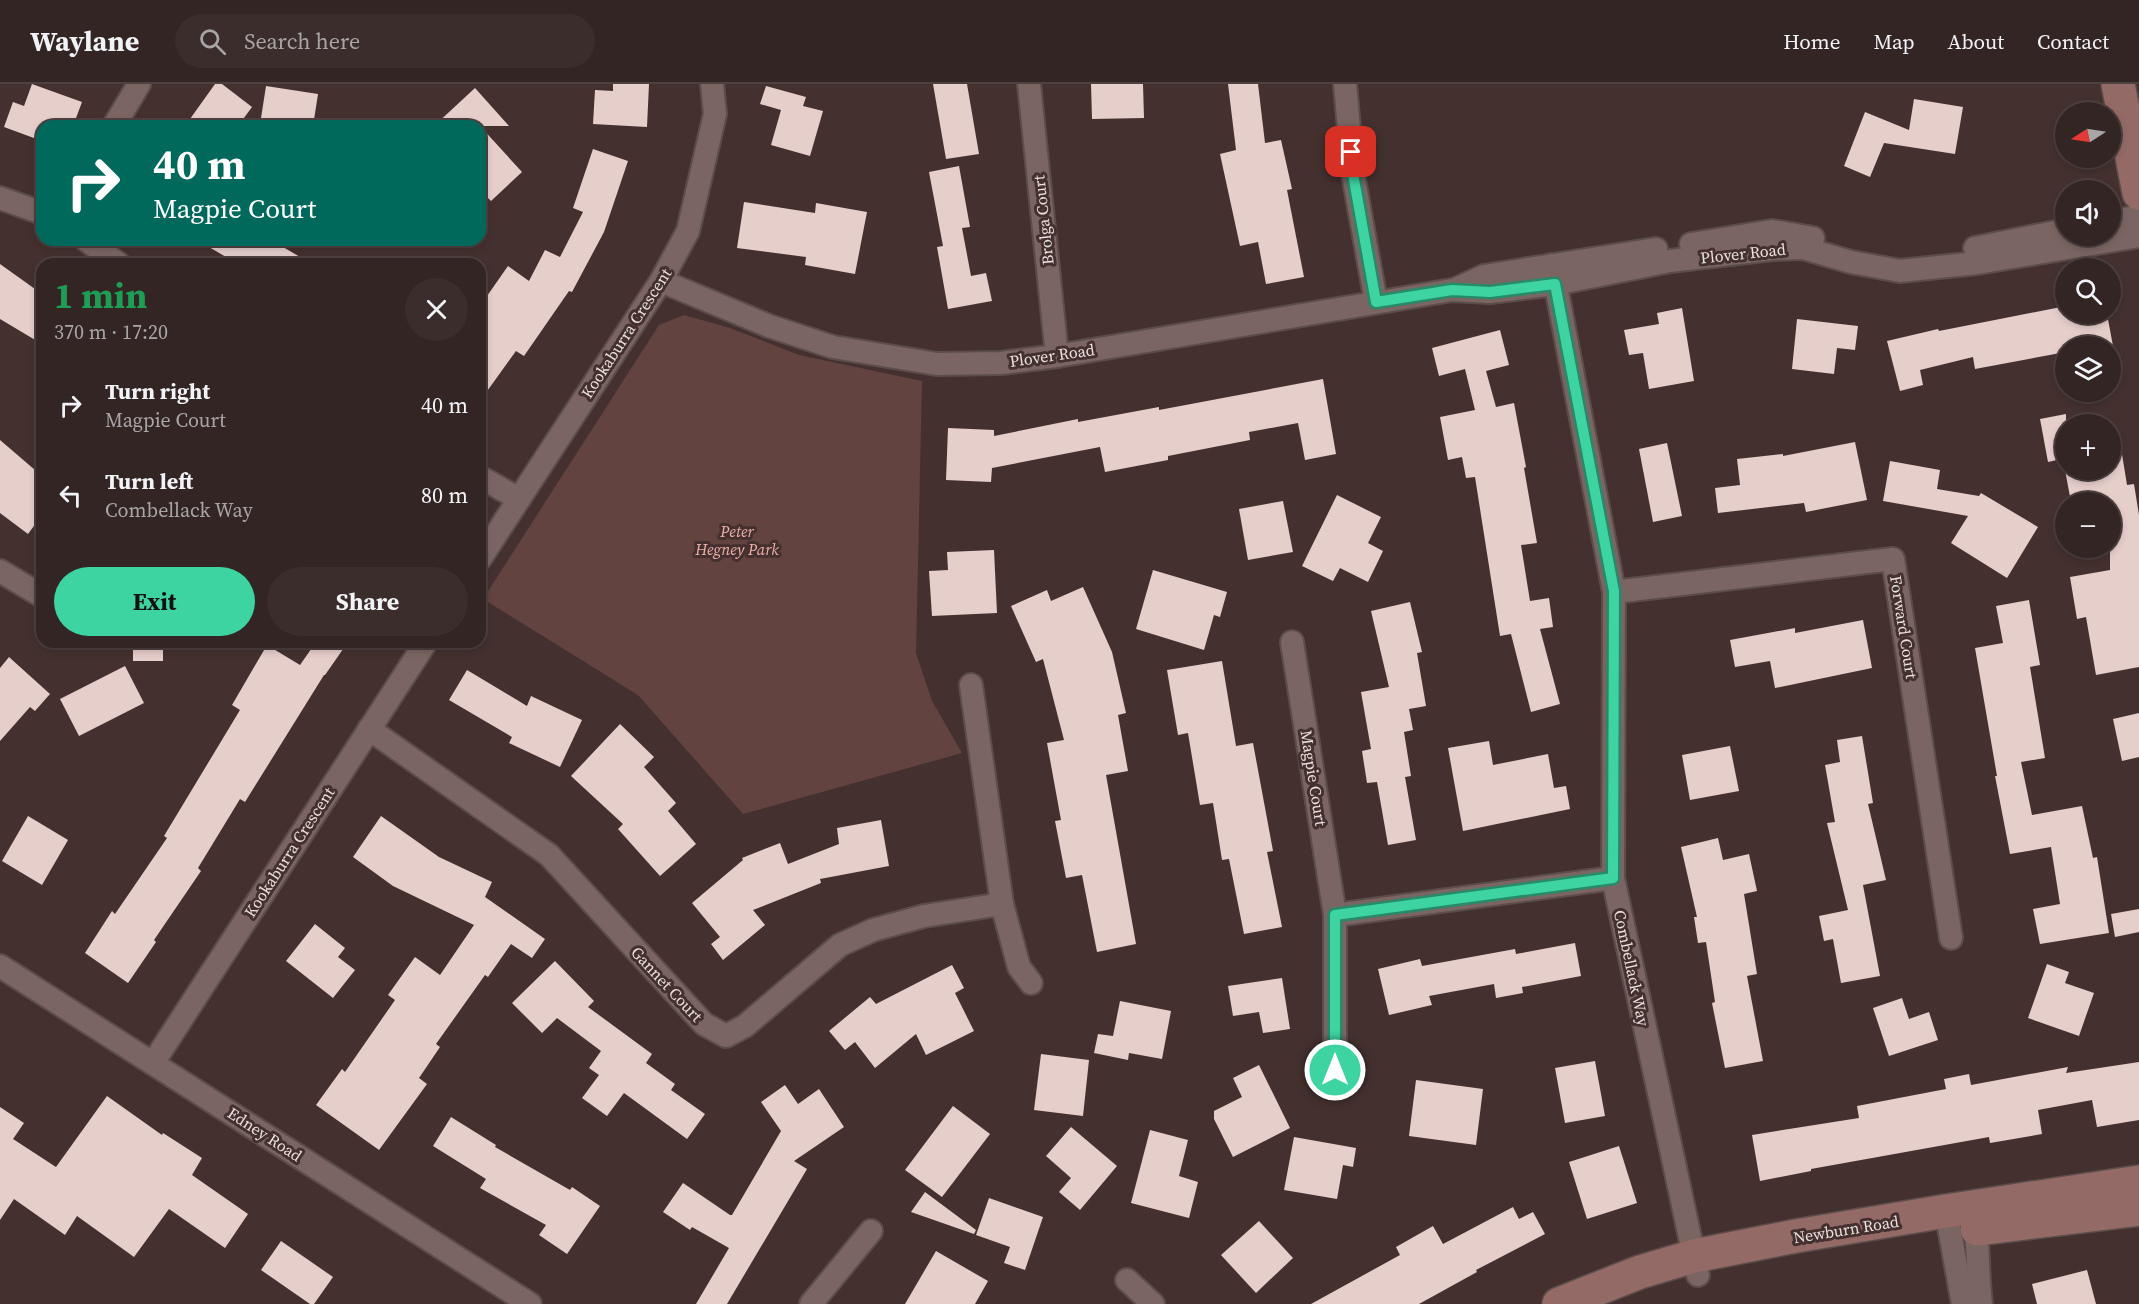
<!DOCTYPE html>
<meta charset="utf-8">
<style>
body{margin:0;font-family:"Source Serif 4",serif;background:#3b2d2b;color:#f1f3f6;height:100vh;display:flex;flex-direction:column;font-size:22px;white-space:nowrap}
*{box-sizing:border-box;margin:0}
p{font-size:20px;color:#a9a5a6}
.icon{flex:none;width:33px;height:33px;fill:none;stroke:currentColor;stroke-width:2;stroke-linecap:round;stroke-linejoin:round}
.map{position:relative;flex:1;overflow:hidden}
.details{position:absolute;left:36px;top:174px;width:450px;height:390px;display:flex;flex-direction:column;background:#332523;border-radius:18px;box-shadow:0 3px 9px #0003,0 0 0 2px #4e4241}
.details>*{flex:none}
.guide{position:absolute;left:36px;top:36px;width:450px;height:126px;border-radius:18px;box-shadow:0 3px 9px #0003,0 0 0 2px #4e4241;background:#00695c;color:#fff;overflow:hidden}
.needle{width:39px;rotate:258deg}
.fabs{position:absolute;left:2055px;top:18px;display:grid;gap:12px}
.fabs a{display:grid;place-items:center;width:66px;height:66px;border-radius:50%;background:#332523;box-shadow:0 3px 9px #0003,0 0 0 2px #4e4241;font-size:30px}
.pin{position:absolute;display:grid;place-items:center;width:51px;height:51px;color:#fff;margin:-26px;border-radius:12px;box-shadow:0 3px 9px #0006}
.me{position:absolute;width:66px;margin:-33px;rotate:0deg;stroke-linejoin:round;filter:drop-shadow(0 0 4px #0008)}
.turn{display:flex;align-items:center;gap:21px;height:126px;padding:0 18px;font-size:27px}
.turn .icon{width:78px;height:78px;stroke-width:2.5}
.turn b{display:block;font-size:42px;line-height:51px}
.round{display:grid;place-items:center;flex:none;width:63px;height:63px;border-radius:32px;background:#3b2d2b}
.summary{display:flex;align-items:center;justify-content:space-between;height:102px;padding:0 18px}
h1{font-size:36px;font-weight:700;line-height:45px;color:#1e9e55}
.action{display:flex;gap:12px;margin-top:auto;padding:12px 18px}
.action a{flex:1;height:69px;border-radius:36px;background:#3ed4a2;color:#111;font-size:24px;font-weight:700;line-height:69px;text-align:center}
.action a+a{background:#3b2d2b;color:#f1f3f6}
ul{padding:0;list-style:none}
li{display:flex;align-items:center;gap:18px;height:90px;padding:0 18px}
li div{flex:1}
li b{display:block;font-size:22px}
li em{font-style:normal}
header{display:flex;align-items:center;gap:36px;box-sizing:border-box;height:84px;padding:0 30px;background:#332523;border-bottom:2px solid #4e4241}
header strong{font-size:28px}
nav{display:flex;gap:33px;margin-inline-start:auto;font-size:21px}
.search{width:420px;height:54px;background:#3b2d2b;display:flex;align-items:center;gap:15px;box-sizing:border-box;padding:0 21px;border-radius:33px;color:#a9a5a6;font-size:22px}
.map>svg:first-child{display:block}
</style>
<header>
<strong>Waylane</strong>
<div class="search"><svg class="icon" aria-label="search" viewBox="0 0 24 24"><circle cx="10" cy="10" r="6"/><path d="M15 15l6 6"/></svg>Search here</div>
<nav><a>Home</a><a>Map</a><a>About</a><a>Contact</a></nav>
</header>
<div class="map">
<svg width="2139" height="1220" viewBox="0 0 2139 1220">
<rect width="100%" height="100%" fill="#44312f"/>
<path fill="#624340" d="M 684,231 L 730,244 L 799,271 L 922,297 L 916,569 L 932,617 L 962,669 L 743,730 L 638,611 L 483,515 L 659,241 Z"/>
<g fill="#e6cecb">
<path d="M 32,0 L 82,18 L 73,42 L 67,42 L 52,36 L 49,42 L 42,42 L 42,57 L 4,43 L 13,18 L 24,22 Z"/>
<path d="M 215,0 L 222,0 L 252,23 L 238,42 L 185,42 Z"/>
<path d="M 613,0 L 649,0 L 647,43 L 593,40 L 595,6 L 613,7 Z"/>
<path d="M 933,0 L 967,0 L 979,70 L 946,75 Z"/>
<path d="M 1091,0 L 1143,0 L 1144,34 L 1092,35 Z"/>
<path d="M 1228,0 L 1258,0 L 1265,59 L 1281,56 L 1292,105 L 1287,106 L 1304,193 L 1266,200 L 1258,158 L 1240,162 L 1220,70 L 1236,66 Z"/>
<path d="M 266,2 L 318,10 L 313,42 L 261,34 Z"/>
<path d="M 766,2 L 806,13 L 803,22 L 823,27 L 810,72 L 771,61 L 781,26 L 760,20 Z"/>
<path d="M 475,4 L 509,42 L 434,42 Z"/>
<path d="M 1914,15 L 1963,23 L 1955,70 L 1884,59 L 1870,93 L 1844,82 L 1865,28 L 1909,46 Z"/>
<path d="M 480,42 L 522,88 L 491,117 L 480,106 Z"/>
<path d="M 593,65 L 628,77 L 604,148 L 572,208 L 569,207 L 524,272 L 516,267 L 480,317 L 480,222 L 508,182 L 529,197 L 545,166 L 560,173 L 583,128 L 573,124 Z"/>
<path d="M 959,82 L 970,143 L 962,144 L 971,192 L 986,189 L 992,217 L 948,225 L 937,163 L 943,162 L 929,88 Z"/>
<path d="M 744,118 L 815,129 L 816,119 L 867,128 L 855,190 L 805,181 L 806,173 L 737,164 Z"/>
<path d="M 197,156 L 271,156 L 312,180 L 238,180 Z"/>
<path d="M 0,180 L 42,210 L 42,260 L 0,235 Z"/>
<path d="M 2066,222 L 2066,230 L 2107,230 L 2113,262 L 2066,262 L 2066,268 L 1975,285 L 1973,273 L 1920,286 L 1923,301 L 1900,307 L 1887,257 L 1938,245 L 1939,247 Z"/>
<path d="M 1682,224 L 1694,297 L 1649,305 L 1643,269 L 1629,271 L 1624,246 L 1659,240 L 1657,229 Z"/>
<path d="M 1797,235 L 1858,242 L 1855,266 L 1837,264 L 1834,290 L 1792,285 Z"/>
<path d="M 1500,246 L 1509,281 L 1486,287 L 1496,323 L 1514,319 L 1526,383 L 1524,384 L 1537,459 L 1521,461 L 1530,517 L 1549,514 L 1553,543 L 1540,545 L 1560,620 L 1531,628 L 1511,550 L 1500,552 L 1475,393 L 1466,394 L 1462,373 L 1448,376 L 1440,333 L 1475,326 L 1465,285 L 1439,292 L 1432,264 Z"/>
<path d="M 1323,295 L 1336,370 L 1305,376 L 1298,339 L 1249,348 L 1250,356 L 1168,372 L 1168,376 L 1105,388 L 1100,363 L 992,384 L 991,398 L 946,396 L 948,344 L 994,346 L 994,352 L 1078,335 L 1078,338 L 1159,323 L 1159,326 Z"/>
<path d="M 2066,330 L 2066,374 L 2048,378 L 2040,335 Z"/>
<path d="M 0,356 L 42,392 L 42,431 L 28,450 L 0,429 Z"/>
<path d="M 1855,358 L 1867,416 L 1806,428 L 1804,419 L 1718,429 L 1715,404 L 1740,401 L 1737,375 L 1783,370 L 1783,372 Z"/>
<path d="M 1667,359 L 1682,432 L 1653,438 L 1639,365 Z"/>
<path d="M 2121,364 L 2127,401 L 2134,400 L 2139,431 L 2139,583 L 2096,591 L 2086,533 L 2077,535 L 2070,493 L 2110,486 L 2110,418 L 2071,418 L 2065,386 L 2110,386 L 2110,365 Z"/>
<path d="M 1890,377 L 1940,386 L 1937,405 L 1979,412 L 1981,409 L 2038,443 L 2007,494 L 1951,459 L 1968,432 L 1883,417 Z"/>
<path d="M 1337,411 L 1381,433 L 1368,459 L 1383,467 L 1368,498 L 1340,484 L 1333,497 L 1302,482 Z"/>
<path d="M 1283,417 L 1293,468 L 1248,476 L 1239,425 Z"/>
<path d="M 994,466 L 997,529 L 932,532 L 929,487 L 948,486 L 947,468 Z"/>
<path d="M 1153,486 L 1227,508 L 1220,533 L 1214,531 L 1204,566 L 1136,545 Z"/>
<path d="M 1083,503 L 1112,568 L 1126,629 L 1118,631 L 1128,687 L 1106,691 L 1136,860 L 1097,868 L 1082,791 L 1066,794 L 1055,737 L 1061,736 L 1047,659 L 1064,656 L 1043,575 L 1036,578 L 1011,522 L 1047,506 L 1051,517 Z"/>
<path d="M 2029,516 L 2040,581 L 2030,583 L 2045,674 L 2021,678 L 2032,731 L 2082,722 L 2093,774 L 2097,773 L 2109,849 L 2040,860 L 2033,825 L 2060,820 L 2051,763 L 2010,770 L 1995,692 L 1997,692 L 1975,564 L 2003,559 L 1996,522 Z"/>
<path d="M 1410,518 L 1422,568 L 1417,569 L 1426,622 L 1409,625 L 1413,646 L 1404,648 L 1411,692 L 1405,693 L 1416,756 L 1388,761 L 1377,698 L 1367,699 L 1362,667 L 1371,665 L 1361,608 L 1389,603 L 1371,527 Z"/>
<path d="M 1863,536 L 1872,584 L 1775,604 L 1770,577 L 1735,583 L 1730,556 L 1795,544 L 1795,549 Z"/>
<rect x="133" y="558" width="30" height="19"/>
<path d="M 316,558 L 348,558 L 325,591 L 324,591 L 245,718 L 240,715 L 198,784 L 201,787 L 154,856 L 156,858 L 128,899 L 85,869 L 112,827 L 115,830 L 167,754 L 164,752 L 240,626 L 232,621 L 267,561 L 300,581 Z"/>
<path d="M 9,573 L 50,610 L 35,627 L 30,623 L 0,657 L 0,584 Z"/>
<path d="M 1222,577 L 1236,662 L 1253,659 L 1273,767 L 1267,768 L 1282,843 L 1244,850 L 1229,775 L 1222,776 L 1213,719 L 1200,721 L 1188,649 L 1178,651 L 1167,586 Z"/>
<path d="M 125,582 L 144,619 L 79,652 L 60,615 Z"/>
<path d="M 467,586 L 527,622 L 531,612 L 582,636 L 560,683 L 509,659 L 512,653 L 449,616 Z"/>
<path d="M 2139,629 L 2139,673 L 2122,677 L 2113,635 Z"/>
<path d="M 620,640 L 654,673 L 644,683 L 676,719 L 668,727 L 696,760 L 660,792 L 618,745 L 623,740 L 571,692 Z"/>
<path d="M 1862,652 L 1873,719 L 1868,720 L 1886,796 L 1863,801 L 1880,892 L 1841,899 L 1833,855 L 1824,857 L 1819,832 L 1848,826 L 1827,739 L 1835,738 L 1825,681 L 1840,678 L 1837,656 Z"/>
<path d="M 1489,657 L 1493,681 L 1548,670 L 1554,704 L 1566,702 L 1570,725 L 1463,747 L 1448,664 Z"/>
<path d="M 1730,662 L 1739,707 L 1690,716 L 1682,671 Z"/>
<path d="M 28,732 L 68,756 L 42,801 L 2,777 Z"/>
<path d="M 381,732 L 439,773 L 492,798 L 485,813 L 545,855 L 532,874 L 511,860 L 488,893 L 485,891 L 436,960 L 440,963 L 419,994 L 427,1000 L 379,1066 L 316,1021 L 342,985 L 345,988 L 395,916 L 388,911 L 415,873 L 440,891 L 474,841 L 393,802 L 353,773 Z"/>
<path d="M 881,736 L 889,782 L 820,795 L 821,799 L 753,826 L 765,841 L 723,876 L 711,860 L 720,853 L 692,819 L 743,776 L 742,774 L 780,759 L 788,780 L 839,760 L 837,744 Z"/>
<path d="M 1718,754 L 1723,776 L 1749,770 L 1757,807 L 1744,810 L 1757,890 L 1747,892 L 1763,977 L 1725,984 L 1712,919 L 1715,918 L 1706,858 L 1698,859 L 1694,833 L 1697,833 L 1681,763 Z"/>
<path d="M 2139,825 L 2139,848 L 2115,853 L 2111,830 Z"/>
<path d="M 315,840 L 345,864 L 338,873 L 355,886 L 333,914 L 286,877 Z"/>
<path d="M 1575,859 L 1581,892 L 1522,903 L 1523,909 L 1496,914 L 1494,900 L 1429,912 L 1432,921 L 1389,931 L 1378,885 L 1420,875 L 1422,882 L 1515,865 L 1516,870 Z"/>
<path d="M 555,877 L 594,917 L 588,923 L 652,970 L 646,979 L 675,1000 L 671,1006 L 705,1030 L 687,1055 L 624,1009 L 607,1032 L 582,1014 L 599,991 L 589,984 L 601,967 L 557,934 L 542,949 L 512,919 Z"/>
<path d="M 2047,880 L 2069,888 L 2065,899 L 2094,909 L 2079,952 L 2028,934 Z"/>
<path d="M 952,881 L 964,904 L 955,909 L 974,947 L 926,971 L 916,950 L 875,984 L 855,958 L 845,966 L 829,947 L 870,913 L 876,920 Z"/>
<path d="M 1282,894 L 1290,945 L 1263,949 L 1259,928 L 1233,932 L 1228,902 Z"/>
<path d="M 1902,914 L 1909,935 L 1929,928 L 1938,956 L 1889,972 L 1873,924 Z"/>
<path d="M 1120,917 L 1171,927 L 1162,975 L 1129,969 L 1128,976 L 1094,969 L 1098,950 L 1113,952 Z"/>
<path d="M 1041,970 L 1089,976 L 1083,1032 L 1034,1026 Z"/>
<path d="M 1595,977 L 1605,1032 L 1565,1039 L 1555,984 Z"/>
<path d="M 2139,978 L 2139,1036 L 2097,1043 L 2092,1016 L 2038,1026 L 2042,1050 L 1990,1059 L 1989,1053 L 1811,1085 L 1811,1087 L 1760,1097 L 1752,1051 L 1859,1034 L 1857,1022 L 1946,1005 L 1944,995 L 1969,990 L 1971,1001 L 2068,983 L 2066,989 Z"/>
<path d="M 1259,981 L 1290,1044 L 1233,1073 L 1214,1035 L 1214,1027 L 1242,1013 L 1233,994 Z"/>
<path d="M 1416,996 L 1483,1005 L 1476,1061 L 1409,1052 Z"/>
<path d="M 785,1001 L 798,1020 L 819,1005 L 844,1043 L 794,1077 L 807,1085 L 727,1220 L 696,1220 L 729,1164 L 692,1143 L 690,1146 L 663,1128 L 683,1099 L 730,1131 L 732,1131 L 781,1047 L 761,1018 Z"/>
<path d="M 107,1012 L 162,1051 L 163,1049 L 202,1074 L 192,1091 L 248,1130 L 225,1164 L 169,1125 L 134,1173 L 77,1132 L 65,1151 L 14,1115 L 0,1136 L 0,1023 L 24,1039 L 13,1055 L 56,1083 Z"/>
<path d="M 953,1022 L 990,1050 L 942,1113 L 905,1086 Z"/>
<path d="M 451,1033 L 496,1061 L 495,1063 L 570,1106 L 572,1103 L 600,1122 L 567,1170 L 539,1151 L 546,1141 L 480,1104 L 486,1095 L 433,1062 Z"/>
<path d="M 1071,1043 L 1117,1082 L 1080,1126 L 1059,1108 L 1071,1094 L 1046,1072 Z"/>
<path d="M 1150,1046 L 1188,1056 L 1179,1092 L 1198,1098 L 1189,1134 L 1131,1119 Z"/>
<path d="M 1294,1053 L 1356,1064 L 1353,1083 L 1343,1081 L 1337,1115 L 1284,1106 Z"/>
<path d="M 1619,1062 L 1637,1119 L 1587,1135 L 1569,1078 Z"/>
<path d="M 925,1108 L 976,1146 L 974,1150 L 911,1128 Z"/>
<path d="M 989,1114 L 1043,1133 L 1025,1186 L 1004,1179 L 1010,1163 L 976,1151 Z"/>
<path d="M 1513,1123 L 1519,1135 L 1533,1128 L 1545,1150 L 1476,1186 L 1477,1188 L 1419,1220 L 1311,1220 L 1400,1171 L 1396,1163 L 1433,1142 L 1443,1160 Z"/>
<path d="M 1259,1137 L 1293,1174 L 1256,1209 L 1221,1171 Z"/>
<path d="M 281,1157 L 333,1193 L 314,1220 L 310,1220 L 261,1186 Z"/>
<path d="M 936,1167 L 988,1197 L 975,1220 L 905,1220 Z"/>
<path d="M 2087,1186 L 2096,1220 L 2037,1220 L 2032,1200 Z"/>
</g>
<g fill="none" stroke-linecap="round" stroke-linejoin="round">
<g stroke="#5c4d4b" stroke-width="26">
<g id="street">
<path d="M 1029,0 L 1057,272"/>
<path d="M 1345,0 L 1353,90 L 1376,218"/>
<path d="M 114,42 L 139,0"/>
<path d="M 0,114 L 42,129"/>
<path d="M 2110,138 L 2139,132"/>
<path d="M 86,156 L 119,180"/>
<path d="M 1691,160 L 1772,147 L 1813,154"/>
<path d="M 1975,164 L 2066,146"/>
<path d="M 1552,181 L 1614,508 L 1613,794 L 1698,1191"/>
<path d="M 661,197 L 769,242 L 833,263 L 937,280 L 1001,279 L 1057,272 L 1452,206 L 1490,208 L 1555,200 L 1670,177 L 1772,165 L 1803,164 L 1851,178 L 1900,187 L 1977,179 L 2139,152"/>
<path d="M 1456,205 L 1484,192 L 1656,165"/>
<path d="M 480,393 L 519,415"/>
<path d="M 480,475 L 661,197 L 688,147 L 715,30 L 712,0"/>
<path d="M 0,487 L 42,512"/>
<path d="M 1614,508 L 1893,475 L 1951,854"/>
<path d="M 1292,558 L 1335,831 L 1335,986"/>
<path d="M 971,601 L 1002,820 L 1019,883 L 1031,899"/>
<path d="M 369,645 L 549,771 L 704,940 L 726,952 L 745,942 L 840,861 L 873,846 L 924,832 L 1002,820"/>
<path d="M 1335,831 L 1613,794"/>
<path d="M 0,882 L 530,1220"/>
<path d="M 153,979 L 426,558"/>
<path d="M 1946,1127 L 1963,1220"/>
<path d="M 1974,1131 C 1979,1160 1977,1190 1981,1220"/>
<path d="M 1127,1196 L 1153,1220"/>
<path d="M 811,1220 L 871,1147"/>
</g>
</g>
<g stroke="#5c4d4b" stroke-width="36">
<g id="secondary">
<path d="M 2118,0 L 2139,109"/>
<path d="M 1977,1145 L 2139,1125"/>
<path d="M 1559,1220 L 1640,1188 L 1694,1172 L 1796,1152 L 1946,1127 L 2139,1098"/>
</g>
</g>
<use href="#street" stroke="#7a6562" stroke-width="22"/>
<use href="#secondary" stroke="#946a66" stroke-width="33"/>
</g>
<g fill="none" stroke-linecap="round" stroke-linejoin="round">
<g stroke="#288a69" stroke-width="15">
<path id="route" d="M 1335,986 L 1335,831 L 1613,794 L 1614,507 L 1555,200 L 1490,208 L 1452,206 L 1376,218 L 1353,90 L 1351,68"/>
</g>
<use href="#route" stroke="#3ed4a2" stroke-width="10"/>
</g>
<g text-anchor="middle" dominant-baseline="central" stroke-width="6" stroke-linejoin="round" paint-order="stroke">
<g font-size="16" fill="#ece0de" stroke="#44312f">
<text transform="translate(1043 136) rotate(-96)">Brolga Court</text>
<text transform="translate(1743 169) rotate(-6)">Plover Road</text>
<text transform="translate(626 249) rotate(-57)">Kookaburra Crescent</text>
<text transform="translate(1052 271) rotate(-8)">Plover Road</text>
<text transform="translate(1904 543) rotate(81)">Forward Court</text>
<text transform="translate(1314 694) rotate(81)">Magpie Court</text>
<text transform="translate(289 768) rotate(-57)">Kookaburra Crescent</text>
<text transform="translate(1632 884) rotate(78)">Combellack Way</text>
<text transform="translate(667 900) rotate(47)">Gannet Court</text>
<text transform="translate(265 1050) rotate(33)">Edney Road</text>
<text transform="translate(1846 1145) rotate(-9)">Newburn Road</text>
</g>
<g font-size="16" font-style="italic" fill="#f0afa9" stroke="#44312f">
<text x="737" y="447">Peter<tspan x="737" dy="18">Hegney Park</tspan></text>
</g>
</g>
</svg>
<div class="fabs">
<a><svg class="needle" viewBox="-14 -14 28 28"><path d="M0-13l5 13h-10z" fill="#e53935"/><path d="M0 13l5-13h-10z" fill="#a9a5a6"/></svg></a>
<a><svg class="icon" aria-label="sound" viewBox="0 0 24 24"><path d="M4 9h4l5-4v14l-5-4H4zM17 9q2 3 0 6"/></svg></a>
<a><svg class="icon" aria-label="search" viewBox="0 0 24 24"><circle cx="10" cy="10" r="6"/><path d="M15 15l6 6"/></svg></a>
<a><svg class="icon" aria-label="layers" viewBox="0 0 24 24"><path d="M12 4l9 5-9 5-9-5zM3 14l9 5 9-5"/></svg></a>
<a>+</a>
<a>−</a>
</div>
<div class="pin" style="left:1351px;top:68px;background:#d93025"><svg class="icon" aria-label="arrive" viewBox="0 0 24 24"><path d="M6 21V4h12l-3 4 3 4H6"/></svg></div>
<svg class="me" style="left:1335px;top:986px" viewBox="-20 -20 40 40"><circle r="17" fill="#3ed4a2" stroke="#fff" stroke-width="3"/><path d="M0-11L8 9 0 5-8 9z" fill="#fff"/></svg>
<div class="guide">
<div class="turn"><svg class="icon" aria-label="right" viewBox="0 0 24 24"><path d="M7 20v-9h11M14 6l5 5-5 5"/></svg><div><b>40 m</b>Magpie Court</div></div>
</div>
<section class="details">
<div class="summary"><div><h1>1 min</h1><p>370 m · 17:20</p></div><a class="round"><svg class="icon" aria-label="close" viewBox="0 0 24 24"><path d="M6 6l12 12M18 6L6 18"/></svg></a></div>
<ul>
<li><svg class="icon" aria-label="right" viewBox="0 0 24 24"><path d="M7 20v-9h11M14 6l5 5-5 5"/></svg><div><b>Turn right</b><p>Magpie Court</p></div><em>40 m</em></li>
<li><svg class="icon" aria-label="left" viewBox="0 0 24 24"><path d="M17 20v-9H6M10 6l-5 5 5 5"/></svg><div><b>Turn left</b><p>Combellack Way</p></div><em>80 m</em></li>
</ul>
<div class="action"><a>Exit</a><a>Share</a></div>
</section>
</div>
